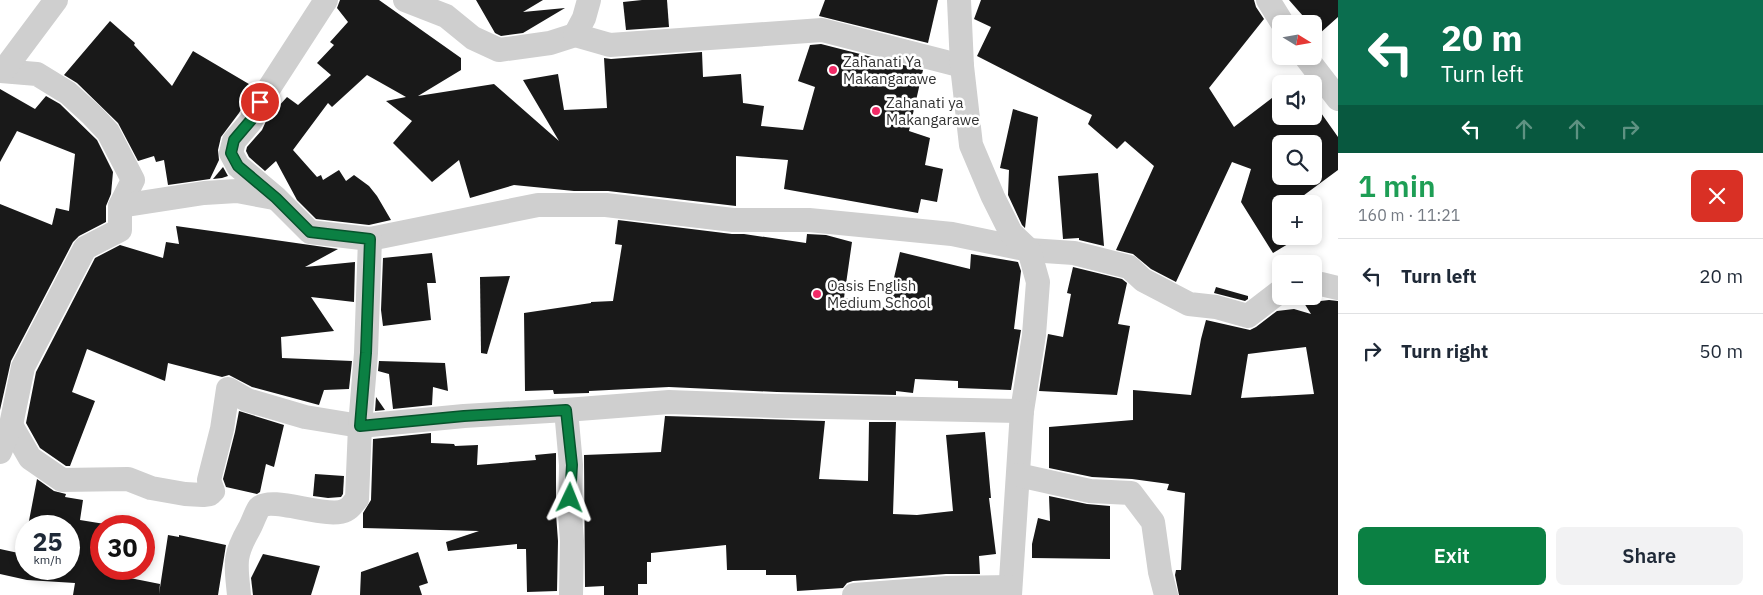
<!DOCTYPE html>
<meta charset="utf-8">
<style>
body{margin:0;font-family:"IBM Plex Sans",sans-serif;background:#f2f2f3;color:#1f2937;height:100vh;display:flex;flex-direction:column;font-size:19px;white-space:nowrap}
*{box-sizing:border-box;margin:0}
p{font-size:16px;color:#747a83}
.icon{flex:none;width:28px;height:28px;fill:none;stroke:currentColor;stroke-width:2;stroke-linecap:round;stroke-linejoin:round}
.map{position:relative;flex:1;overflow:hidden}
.sheet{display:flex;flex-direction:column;background:#fff;width:425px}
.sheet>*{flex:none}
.hud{background:#0b6e4f;color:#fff;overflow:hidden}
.needle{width:32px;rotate:101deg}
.fabs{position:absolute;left:1272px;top:15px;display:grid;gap:10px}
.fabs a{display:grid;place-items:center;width:50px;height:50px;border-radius:8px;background:#fff;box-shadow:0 2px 8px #0003;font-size:25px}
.speed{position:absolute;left:15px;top:515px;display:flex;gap:10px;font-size:25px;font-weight:700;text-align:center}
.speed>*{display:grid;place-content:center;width:65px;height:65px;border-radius:50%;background:#fff;box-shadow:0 2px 8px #0003;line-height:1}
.speed small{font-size:12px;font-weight:400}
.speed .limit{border:8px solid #d22;background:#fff;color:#111}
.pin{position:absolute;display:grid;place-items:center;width:42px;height:42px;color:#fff;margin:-21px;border:2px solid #fff;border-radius:50%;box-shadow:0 1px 5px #0007}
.me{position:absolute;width:55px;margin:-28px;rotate:2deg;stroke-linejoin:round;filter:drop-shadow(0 0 4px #0008)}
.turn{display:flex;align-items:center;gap:18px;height:105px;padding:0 20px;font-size:22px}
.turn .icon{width:65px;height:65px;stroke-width:2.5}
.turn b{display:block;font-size:35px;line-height:42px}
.lanes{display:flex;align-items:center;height:48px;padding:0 20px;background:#0003;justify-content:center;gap:25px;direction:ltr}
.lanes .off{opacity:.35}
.round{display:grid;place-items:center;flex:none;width:52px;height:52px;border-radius:8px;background:#f2f2f3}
.summary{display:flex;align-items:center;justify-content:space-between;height:85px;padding:0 20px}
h1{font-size:30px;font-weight:600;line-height:38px;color:#1e9e55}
.cta{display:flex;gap:10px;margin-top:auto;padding:10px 20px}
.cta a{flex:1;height:58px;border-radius:8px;background:#0b8043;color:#fff;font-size:20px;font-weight:600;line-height:58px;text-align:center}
.cta a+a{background:#f2f2f3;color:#1f2937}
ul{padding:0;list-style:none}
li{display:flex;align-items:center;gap:15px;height:75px;padding:0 20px;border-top:1px solid #e0e1e3}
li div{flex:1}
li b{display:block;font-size:19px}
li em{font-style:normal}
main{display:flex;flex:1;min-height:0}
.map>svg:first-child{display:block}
</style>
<main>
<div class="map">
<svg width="1338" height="595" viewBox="0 0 1338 595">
<rect width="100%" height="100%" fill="#fff"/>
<g fill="#191919" fill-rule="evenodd">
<path d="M 340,0 L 379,0 L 461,58 L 461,70 L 418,96 L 494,84 L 559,141 L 523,80 L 558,74 L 564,110 L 607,108 L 604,58 L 611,59 L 702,52 L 703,77 L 741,74 L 743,103 L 764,106 L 761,126 L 803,130 L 815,87 L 798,81 L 810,45 L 821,44 L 923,70 L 909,131 L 930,138 L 925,165 L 943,169 L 937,202 L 921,199 L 918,213 L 784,189 L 788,160 L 736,156 L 736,206 L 608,191 L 574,191 L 514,185 L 470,198 L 459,160 L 432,182 L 393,143 L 412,121 L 386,101 L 406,97 L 367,75 L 332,107 L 328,103 L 293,150 L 317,177 L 321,175 L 323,180 L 339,170 L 346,181 L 354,175 L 369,186 L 377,196 L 391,220 L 369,225 L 316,219 L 297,200 L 276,161 L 265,171 L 249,157 L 246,151 L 247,147 L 262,130 L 267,119 L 287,97 L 298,105 L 331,75 L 317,63 L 334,45 L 330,42 L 348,22 L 337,8 Z"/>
<path d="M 476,0 L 543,0 L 523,12 L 565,8 L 523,33 L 501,36 L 495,33 Z"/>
<path d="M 642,0 L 667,0 L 669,27 L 626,30 L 623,2 Z"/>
<path d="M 825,0 L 938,0 L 928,43 L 819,16 Z"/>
<path d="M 981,0 L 1254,0 L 1256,7 L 1264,19 L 1209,88 L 1234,127 L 1281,91 L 1281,116 L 1314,116 L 1314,103 L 1338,137 L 1338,170 L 1292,204 L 1281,204 L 1281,236 L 1297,236 L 1298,238 L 1273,253 L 1241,202 L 1251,169 L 1232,162 L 1176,282 L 1151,269 L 1133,254 L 1116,250 L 1154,166 L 1125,141 L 1117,149 L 1088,124 L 1092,115 L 977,56 L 991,27 L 974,19 ZM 1281,144 L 1314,144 L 1314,176 L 1281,176 Z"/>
<path d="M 1289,0 L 1338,0 L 1338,17 L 1319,34 L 1314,28 L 1314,24 L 1310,24 Z"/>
<path d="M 110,21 L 135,43 L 134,45 L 172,86 L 193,51 L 254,87 L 239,113 L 221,137 L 218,150 L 219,160 L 210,179 L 168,185 L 164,160 L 156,162 L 154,156 L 138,161 L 118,123 L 77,83 L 64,75 Z"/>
<path d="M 0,89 L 35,109 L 46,96 L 60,104 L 97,140 L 113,172 L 111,194 L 106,206 L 106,222 L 79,236 L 73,242 L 11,361 L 0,410 L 0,204 L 52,225 L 56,208 L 69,211 L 75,154 L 17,131 L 0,162 Z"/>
<path d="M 1013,109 L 1038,117 L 1025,228 L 1022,225 L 1008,195 L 1009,170 L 1000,168 Z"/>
<path d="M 223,167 L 228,176 L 222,178 L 213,179 Z"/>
<path d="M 1098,173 L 1104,246 L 1079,240 L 1079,238 L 1063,239 L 1058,176 Z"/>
<path d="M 618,220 L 732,234 L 744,234 L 806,243 L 807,234 L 826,235 L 852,242 L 844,298 L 887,308 L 900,252 L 970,269 L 971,254 L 1018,262 L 1021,271 L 1014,329 L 1021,330 L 1011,390 L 958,388 L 958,381 L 915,379 L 913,393 L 896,391 L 896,395 L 777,392 L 669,387 L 589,391 L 589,393 L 554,394 L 553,390 L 525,391 L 524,313 L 591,303 L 591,302 L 613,301 L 622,245 L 615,244 Z"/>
<path d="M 176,226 L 338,249 L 305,267 L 355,262 L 354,302 L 311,297 L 334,331 L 281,337 L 282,358 L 352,361 L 349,389 L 324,390 L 319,405 L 252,387 L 229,375 L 222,377 L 168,363 L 165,381 L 87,349 L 72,392 L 95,401 L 70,466 L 66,466 L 40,448 L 26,423 L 36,372 L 95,258 L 120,245 L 163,258 L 166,242 L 179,244 Z"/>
<path d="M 432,253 L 436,283 L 427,283 L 431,320 L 383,326 L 381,310 L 383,258 Z"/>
<path d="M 1073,267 L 1122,279 L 1127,283 L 1118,324 L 1130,326 L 1117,395 L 1039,391 L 1048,334 L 1063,337 L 1071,294 L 1067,293 Z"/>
<path d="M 510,276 L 487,354 L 481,353 L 480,277 Z"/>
<path d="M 1216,287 L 1248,296 L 1248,299 L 1245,301 L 1214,293 Z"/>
<path d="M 1329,300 L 1338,301 L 1338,595 L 1179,595 L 1175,575 L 1176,570 L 1181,570 L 1185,493 L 1167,490 L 1169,484 L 1132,479 L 1092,477 L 1049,468 L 1049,427 L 1133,420 L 1133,390 L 1191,395 L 1201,339 L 1206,320 L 1250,330 L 1256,327 L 1277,311 L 1294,309 L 1311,314 L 1304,303 ZM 1306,347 L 1314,394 L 1241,398 L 1248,354 Z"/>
<path d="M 379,361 L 445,363 L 448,391 L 433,387 L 432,405 L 393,409 L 389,374 L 378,371 Z"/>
<path d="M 376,397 L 385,410 L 375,411 Z"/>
<path d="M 239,411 L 284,425 L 274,467 L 266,464 L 260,492 L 257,494 L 226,487 L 223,479 L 235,432 Z"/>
<path d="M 665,416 L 825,421 L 819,479 L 868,481 L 869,422 L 896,422 L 893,514 L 917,515 L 953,511 L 946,435 L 985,432 L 991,498 L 989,498 L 996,554 L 979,556 L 980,574 L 946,574 L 853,581 L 847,583 L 843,588 L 797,591 L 796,575 L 766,575 L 766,570 L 727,570 L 726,545 L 651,553 L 651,562 L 647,562 L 647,584 L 638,584 L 638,595 L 604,595 L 604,586 L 585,587 L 584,455 L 661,452 Z"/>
<path d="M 431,433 L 431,443 L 454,444 L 455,446 L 478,445 L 477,465 L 536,460 L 535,455 L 556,453 L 556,514 L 558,541 L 557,591 L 527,592 L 526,549 L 517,549 L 517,544 L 448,551 L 446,542 L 479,531 L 363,528 L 363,513 L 371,500 L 373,439 Z"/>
<path d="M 315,474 L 344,476 L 343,494 L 341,497 L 328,498 L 313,496 Z"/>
<path d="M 37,479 L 54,491 L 66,494 L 65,497 L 83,500 L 80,520 L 117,526 L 101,526 L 101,569 L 116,569 L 115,575 L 160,584 L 159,594 L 168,535 L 179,537 L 179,535 L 226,545 L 218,595 L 73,595 L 75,583 L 27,580 L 0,574 L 0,549 L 23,554 L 26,539 L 26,569 L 69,569 L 69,526 L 28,526 Z"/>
<path d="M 1049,496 L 1087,504 L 1110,506 L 1110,559 L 1032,558 L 1032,544 L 1038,518 L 1050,521 Z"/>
<path d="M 418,552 L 428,583 L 419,586 L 422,595 L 360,595 L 361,572 Z"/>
<path d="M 263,554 L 320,566 L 311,595 L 253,595 L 251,578 Z"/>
</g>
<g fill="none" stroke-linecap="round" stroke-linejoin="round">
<g stroke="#cfcfcf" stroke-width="24">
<path d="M 326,0 L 260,102 L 251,121 L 234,141 L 231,153 L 238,166 L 276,198 L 310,232 L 370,239 L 538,205 L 606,205 L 733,220 L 809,220 L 952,234 L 1029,250 L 1074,253 L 1129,267 L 1143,280 L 1189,304 L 1216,307 L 1248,316 L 1278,293 L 1281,292"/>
<path d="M 405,0 L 446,16 L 473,38 L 499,50 L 550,43 L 575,35 L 610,45 L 822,30 L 962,66"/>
<path d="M 959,0 L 962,66 L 971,145 L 993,197 L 1011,233 L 1029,250 L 1038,282 L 1034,335 L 1022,411 L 1010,595"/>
<path d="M 1268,0 L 1283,24"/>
<path d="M 575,35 L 584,18 L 589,0"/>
<path d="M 1305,56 L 1338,99"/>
<path d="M 0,71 L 37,74 L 68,93 L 92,115 L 108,132 L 133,180 L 120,206"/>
<path d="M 3,71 L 56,0"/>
<path d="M 1314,286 L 1321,284 L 1338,288"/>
<path d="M 566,410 L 571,465 L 570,514 L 572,541 L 571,595"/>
<path d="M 11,425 L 30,458 L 62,480 L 128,479 L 151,488 L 185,494 L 203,495 L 210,494 L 213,491 L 209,480 L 222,429 L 228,389 L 247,400 L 305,417 L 360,426 L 464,416 L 566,410 L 669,402 L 777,406 L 1022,411"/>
<path d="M 0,452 L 11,425 L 23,367 L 85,248 L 120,230 L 120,206 L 204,193 L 237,191 L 274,198"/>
<path d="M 1018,475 L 1090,491 L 1131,493 L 1153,522 L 1160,572 L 1166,595"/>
<path d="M 239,595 C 236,564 233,557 249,529 C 252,524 256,512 259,508 C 272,495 328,520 346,510 C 351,508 353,503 357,499 L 360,426 L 366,353 L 370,239"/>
<path d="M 854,595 L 947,588 L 1010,587"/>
</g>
</g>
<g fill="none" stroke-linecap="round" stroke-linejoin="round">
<g stroke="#07532c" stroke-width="12">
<path id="route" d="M 260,102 L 251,120 L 234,140 L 231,153 L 238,166 L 276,198 L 310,232 L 370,239 L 366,353 L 360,426 L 464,416 L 566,410 L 572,465 L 570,498"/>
</g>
<use href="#route" stroke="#0b8043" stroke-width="9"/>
</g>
<g fill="#f12b67" stroke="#fff" stroke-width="2">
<circle cx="833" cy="70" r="5"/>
<circle cx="876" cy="111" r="5"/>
<circle cx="817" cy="294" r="5"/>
</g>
<g text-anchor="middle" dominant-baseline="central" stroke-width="5" stroke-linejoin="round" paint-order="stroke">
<g font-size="15" fill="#323232" stroke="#fff" text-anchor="start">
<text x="843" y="61">Zahanati Ya<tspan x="843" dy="17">Makangarawe</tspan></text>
<text x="886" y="102">Zahanati ya<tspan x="886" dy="17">Makangarawe</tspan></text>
<text x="827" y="285">Oasis English<tspan x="827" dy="17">Medium School</tspan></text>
</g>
</g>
</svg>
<div class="fabs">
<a><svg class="needle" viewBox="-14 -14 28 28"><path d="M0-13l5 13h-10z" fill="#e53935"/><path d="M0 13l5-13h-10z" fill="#747a83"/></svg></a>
<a><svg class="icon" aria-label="sound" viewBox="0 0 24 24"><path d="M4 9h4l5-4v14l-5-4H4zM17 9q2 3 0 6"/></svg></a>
<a><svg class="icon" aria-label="search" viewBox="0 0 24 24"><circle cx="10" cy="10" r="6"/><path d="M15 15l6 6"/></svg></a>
<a>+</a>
<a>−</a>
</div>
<div class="speed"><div>25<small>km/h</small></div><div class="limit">30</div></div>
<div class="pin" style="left:260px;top:102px;background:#d93025"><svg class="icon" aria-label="arrive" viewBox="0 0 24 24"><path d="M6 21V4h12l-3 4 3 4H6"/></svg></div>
<svg class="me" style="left:570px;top:498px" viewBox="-20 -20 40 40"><path d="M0-17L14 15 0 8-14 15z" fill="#0b8043" stroke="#fff" stroke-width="4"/></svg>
</div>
<section class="sheet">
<div class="hud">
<div class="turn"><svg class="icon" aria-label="left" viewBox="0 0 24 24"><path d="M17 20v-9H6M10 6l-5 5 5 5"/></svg><div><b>20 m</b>Turn left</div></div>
<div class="lanes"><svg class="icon" aria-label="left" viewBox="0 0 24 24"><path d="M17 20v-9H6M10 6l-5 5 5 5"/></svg><svg class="icon off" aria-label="ahead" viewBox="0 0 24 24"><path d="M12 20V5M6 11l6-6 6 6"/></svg><svg class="icon off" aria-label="ahead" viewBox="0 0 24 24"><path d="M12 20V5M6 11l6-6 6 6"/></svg><svg class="icon off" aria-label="right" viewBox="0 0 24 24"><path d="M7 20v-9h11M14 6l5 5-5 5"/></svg></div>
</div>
<div class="summary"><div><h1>1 min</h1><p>160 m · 11:21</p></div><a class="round" style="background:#d93025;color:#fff"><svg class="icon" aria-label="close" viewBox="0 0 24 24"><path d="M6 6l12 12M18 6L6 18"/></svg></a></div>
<ul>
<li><svg class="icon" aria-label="left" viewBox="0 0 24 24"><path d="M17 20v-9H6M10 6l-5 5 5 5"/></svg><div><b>Turn left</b></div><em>20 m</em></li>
<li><svg class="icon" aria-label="right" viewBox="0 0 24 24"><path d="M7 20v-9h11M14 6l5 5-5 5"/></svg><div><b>Turn right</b></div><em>50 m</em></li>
</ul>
<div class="cta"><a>Exit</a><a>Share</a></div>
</section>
</main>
